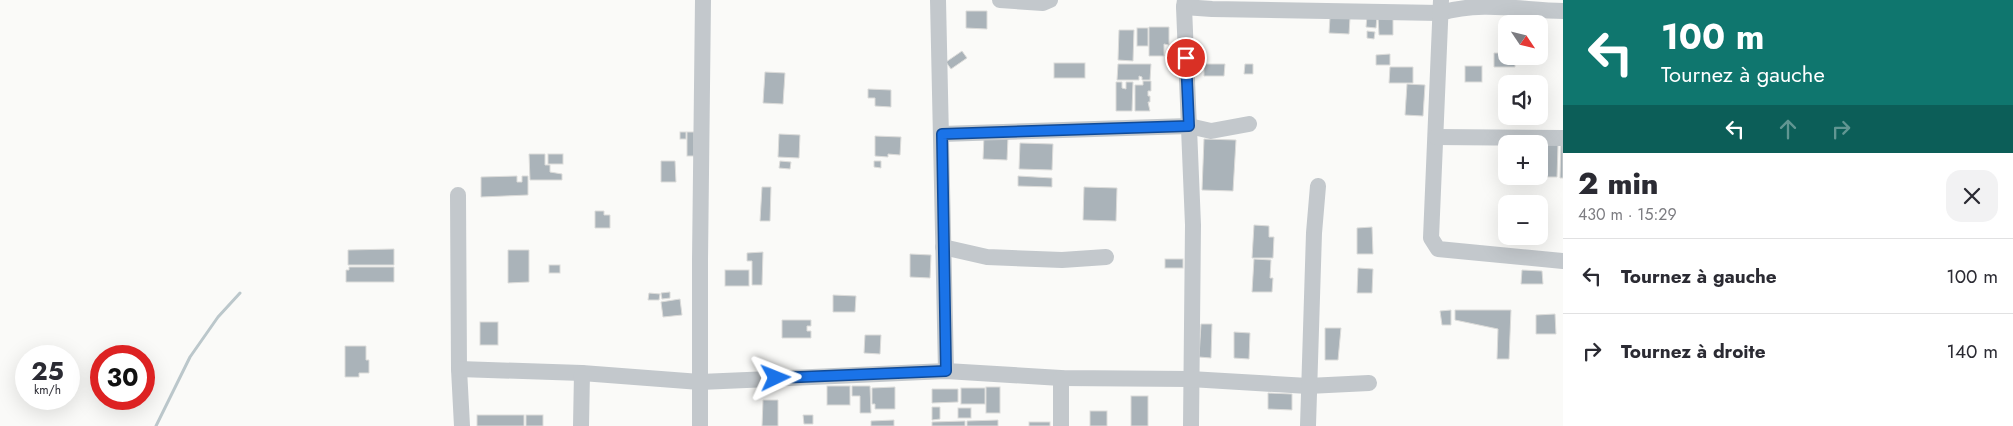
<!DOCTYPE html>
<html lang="fr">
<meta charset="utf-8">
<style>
body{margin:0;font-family:Jost,sans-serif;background:#f2f2f3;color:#2b2b33;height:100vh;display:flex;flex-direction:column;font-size:19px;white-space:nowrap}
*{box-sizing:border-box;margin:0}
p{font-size:16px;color:#7c7c81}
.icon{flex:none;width:28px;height:28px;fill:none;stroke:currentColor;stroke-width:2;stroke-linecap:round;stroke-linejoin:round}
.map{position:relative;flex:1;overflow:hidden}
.side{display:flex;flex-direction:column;background:#fff;width:450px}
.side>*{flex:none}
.banner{background:#0f766e;color:#fff;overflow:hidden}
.needle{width:32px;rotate:125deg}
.fabs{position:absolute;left:1498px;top:15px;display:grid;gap:10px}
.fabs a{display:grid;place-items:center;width:50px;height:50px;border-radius:10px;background:#fff;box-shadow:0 5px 20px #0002;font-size:25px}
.speed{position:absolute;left:15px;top:345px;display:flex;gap:10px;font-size:25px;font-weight:700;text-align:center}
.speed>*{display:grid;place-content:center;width:65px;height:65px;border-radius:50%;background:#fff;box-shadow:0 5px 20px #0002;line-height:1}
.speed small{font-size:12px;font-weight:400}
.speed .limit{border:8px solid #d22;background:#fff;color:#111}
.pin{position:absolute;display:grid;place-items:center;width:42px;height:42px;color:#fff;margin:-21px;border:2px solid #fff;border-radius:50%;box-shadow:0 1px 5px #0007}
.me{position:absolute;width:55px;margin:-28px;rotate:88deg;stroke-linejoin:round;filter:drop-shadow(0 0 4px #0008)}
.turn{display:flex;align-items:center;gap:18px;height:105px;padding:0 15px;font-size:22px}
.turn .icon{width:65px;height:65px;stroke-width:2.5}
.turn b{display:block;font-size:35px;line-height:42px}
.lanes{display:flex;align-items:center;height:48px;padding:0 15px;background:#0003;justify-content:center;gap:25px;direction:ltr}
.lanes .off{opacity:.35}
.round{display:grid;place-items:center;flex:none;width:52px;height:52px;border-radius:15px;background:#f2f2f3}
.head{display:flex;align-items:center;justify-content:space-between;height:85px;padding:0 15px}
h1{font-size:30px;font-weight:800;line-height:38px}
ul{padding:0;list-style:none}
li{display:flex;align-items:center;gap:15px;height:75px;padding:0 15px;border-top:1px solid #e1e1e2}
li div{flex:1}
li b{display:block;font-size:19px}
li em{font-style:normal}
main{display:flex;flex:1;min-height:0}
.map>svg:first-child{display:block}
</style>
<main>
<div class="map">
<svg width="1563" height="426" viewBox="0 0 1563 426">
<rect width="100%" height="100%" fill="#fafaf8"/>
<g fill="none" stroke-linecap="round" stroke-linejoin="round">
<path stroke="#bbc7cb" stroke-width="3" d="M 156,426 L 190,357 L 218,317 L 240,293"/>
</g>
<g fill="#aab3b9" stroke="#dcdcda">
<path d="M 966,11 L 987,11 L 987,29 L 966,28 Z"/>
<path d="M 1367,16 L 1377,16 L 1376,28 L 1366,27 Z"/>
<path d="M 1330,17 L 1350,18 L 1349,34 L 1329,33 Z"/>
<path d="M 1378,17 L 1393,17 L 1393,35 L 1379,35 Z"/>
<path d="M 1149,27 L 1169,27 L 1169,45 L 1164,44 L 1164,56 L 1149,56 Z"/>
<rect x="1137" y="28" width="11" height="18"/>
<path d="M 1119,30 L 1134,30 L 1133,61 L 1118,60 Z"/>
<path d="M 1367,31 L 1375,32 L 1374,39 L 1367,38 Z"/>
<path d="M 962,51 L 967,58 L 951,69 L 946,62 Z"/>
<path d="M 1494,53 L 1506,53 L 1506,56 L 1515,56 L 1515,67 L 1494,67 Z"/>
<path d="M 1390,54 L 1390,65 L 1376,65 L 1376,55 Z"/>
<rect x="1054" y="63" width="31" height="15"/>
<path d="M 1118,64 L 1151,64 L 1150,80 L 1142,80 L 1142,77 L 1139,76 L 1139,80 L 1117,80 Z"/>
<path d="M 1204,64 L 1225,64 L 1224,76 L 1204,76 Z"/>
<path d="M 1245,64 L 1253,64 L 1253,74 L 1244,74 Z"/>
<rect x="1465" y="66" width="17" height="16"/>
<path d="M 1390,67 L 1413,67 L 1413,83 L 1389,83 Z"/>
<path d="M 765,72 L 785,73 L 783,104 L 763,103 Z"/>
<path d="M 1143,81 L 1151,81 L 1151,91 L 1148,91 L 1148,96 L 1150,96 L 1150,102 L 1148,102 L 1150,111 L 1135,111 L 1135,85 L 1143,85 Z"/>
<path d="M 1116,82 L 1122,82 L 1122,88 L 1126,89 L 1126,82 L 1133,82 L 1132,111 L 1116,111 Z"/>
<path d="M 1407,84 L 1425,85 L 1423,116 L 1405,115 Z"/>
<path d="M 868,89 L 891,90 L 891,107 L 875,106 L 875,98 L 868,98 Z"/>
<rect x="680" y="132" width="6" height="7"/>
<rect x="687" y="132" width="7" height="24"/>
<path d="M 779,134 L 800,135 L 799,158 L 778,157 Z"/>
<path d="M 875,136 L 901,137 L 900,155 L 888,154 L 888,157 L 875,156 Z"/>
<path d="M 984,136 L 1008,137 L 1007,160 L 983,159 Z"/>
<path d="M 1204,139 L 1236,140 L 1233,191 L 1202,190 Z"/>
<path d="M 1561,142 L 1563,142 L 1563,178 L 1560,178 Z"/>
<path d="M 1020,143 L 1053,144 L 1052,170 L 1019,169 Z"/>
<path d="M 1544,143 L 1558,144 L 1557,177 L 1542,177 Z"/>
<path d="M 529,154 L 545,154 L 545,165 L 550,165 L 550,172 L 562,174 L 562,180 L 530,180 Z"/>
<rect x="548" y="154" width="15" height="10"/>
<path d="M 661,161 L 675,161 L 676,182 L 661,182 Z"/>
<path d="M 780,161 L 791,162 L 790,169 L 779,168 Z"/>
<path d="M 874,161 L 881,161 L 881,168 L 874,167 Z"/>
<path d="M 517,176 L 517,182 L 522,182 L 522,176 L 528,176 L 528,195 L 481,197 L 481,177 Z"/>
<path d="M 1018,176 L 1052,178 L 1052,187 L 1018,186 Z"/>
<path d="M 762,187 L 771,187 L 770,221 L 760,221 Z"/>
<path d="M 1084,187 L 1117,188 L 1116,221 L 1083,220 Z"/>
<path d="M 595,211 L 604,211 L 604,215 L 610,215 L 610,228 L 595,228 Z"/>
<path d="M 1254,225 L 1269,226 L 1269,237 L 1274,237 L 1273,258 L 1252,258 Z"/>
<path d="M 1372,227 L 1373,254 L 1357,254 L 1357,228 Z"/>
<path d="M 394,249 L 394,265 L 348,265 L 348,250 Z"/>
<path d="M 508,250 L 529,250 L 529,282 L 508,283 Z"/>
<path d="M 763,252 L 762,285 L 752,285 L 752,261 L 747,261 L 747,253 Z"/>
<path d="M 910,254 L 931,255 L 930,278 L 910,277 Z"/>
<rect x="1165" y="259" width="18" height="9"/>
<path d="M 1254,259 L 1271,260 L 1270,278 L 1273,278 L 1272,292 L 1252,292 Z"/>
<rect x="549" y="265" width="11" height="8"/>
<path d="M 349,267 L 394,267 L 394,282 L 346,282 L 346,270 L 349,270 Z"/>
<path d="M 1358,268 L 1373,269 L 1372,293 L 1357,293 Z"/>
<rect x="725" y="270" width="24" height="16"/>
<path d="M 1522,270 L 1542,271 L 1543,284 L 1521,284 Z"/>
<path d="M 670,292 L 670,298 L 662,299 L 661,293 Z"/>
<path d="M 649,293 L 660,294 L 659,300 L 648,300 Z"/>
<path d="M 833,295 L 856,296 L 855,312 L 833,312 Z"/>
<path d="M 680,299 L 682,315 L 663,317 L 661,302 Z"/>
<path d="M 1451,310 L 1451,325 L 1442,325 L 1440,311 Z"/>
<path d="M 1455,310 L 1511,310 L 1509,359 L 1497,359 L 1498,329 L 1455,320 Z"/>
<path d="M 1555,314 L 1556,334 L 1536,334 L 1536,315 Z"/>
<path d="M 782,320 L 811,320 L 811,326 L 807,326 L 807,331 L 811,331 L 811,338 L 782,338 Z"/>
<rect x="480" y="322" width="18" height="23"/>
<path d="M 1201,324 L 1212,324 L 1211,358 L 1199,357 Z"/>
<path d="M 1325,328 L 1341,328 L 1338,360 L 1325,360 Z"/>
<path d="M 1234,332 L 1250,333 L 1249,359 L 1234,358 Z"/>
<path d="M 865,335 L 881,335 L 880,354 L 864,353 Z"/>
<path d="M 345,346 L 366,346 L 366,360 L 369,360 L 369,373 L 359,373 L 359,377 L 345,377 Z"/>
<rect x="827" y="386" width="23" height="19"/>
<path d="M 852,386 L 870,386 L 871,413 L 860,413 L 860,396 L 852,396 Z"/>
<path d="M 895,387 L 895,409 L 875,409 L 875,404 L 872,404 L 872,388 Z"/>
<rect x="986" y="387" width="14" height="26"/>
<rect x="961" y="388" width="24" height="16"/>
<path d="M 932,389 L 958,389 L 958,402 L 932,403 Z"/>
<path d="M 1268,393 L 1292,394 L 1292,410 L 1268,409 Z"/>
<rect x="1131" y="396" width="17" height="30"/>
<path d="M 763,400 L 778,400 L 778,426 L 762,426 Z"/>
<path d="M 932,407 L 940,407 L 940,419 L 932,420 Z"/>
<rect x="958" y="408" width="13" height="10"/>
<rect x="1090" y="411" width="17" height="15"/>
<rect x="477" y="415" width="47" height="11"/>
<rect x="526" y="415" width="17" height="11"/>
<path d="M 803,415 L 813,415 L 813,424 L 804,424 Z"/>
<path d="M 894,420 L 894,426 L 871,426 L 871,421 Z"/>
<path d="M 998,420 L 998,426 L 967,426 L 967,421 Z"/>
<path d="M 965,421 L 965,426 L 932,426 L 932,422 Z"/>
<rect x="1029" y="422" width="21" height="4"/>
</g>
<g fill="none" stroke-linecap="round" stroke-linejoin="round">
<g stroke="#c3c8cc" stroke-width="16">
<path d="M 938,0 L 946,371"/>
<path d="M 1000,0 L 1043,3 L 1050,0"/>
<path d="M 1185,0 L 1184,7 L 1212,9 L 1440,13 C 1481,1 1521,10 1563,11"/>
<path d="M 1441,0 L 1431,238 L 1438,249 L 1563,261"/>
<path d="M 1184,7 L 1193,225 L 1191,426"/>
<path d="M 942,134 L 1189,126 L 1211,131 L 1249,124"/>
<path d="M 1436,137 L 1563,138"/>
<path d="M 458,195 L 459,369 L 462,426"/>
<path d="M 943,247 L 987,257 L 1062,260 L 1106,257"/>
<path d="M 459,369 L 582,373 L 700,382 L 946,371 L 1061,378 L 1190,379 L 1308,386 L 1369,383"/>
<path d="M 581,426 L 582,373"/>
<path d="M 700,426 L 700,260 L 703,0"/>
<path d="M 1061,426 L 1061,378"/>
<path d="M 1308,426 L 1314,233 L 1318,186"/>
</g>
</g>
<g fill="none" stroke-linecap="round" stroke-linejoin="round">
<g stroke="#114b97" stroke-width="12">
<path id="route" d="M 776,378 L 946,371 L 942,134 L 1189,126 L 1186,58"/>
</g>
<use href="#route" stroke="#1a73e8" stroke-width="9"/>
</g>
</svg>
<div class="fabs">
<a><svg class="needle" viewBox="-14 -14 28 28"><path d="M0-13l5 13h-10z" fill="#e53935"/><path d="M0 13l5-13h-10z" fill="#7c7c81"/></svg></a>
<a><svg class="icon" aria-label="sound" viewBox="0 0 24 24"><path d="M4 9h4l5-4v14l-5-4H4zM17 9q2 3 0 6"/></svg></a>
<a>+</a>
<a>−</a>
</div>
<div class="speed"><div>25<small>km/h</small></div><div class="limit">30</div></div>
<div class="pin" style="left:1186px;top:58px;background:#d93025"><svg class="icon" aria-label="arrive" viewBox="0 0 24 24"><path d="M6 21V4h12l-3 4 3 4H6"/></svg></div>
<svg class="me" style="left:776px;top:378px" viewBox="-20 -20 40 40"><path d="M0-17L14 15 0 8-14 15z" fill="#1a73e8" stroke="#fff" stroke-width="4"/></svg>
</div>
<section class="side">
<div class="banner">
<div class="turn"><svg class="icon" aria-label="left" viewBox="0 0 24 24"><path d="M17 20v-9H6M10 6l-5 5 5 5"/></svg><div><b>100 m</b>Tournez à gauche</div></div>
<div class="lanes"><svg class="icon" aria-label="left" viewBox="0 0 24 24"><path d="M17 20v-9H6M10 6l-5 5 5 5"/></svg><svg class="icon off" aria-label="ahead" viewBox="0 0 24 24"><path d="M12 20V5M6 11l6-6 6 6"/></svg><svg class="icon off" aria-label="right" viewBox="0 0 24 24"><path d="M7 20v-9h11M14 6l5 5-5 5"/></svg></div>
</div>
<div class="head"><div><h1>2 min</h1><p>430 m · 15:29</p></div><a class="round"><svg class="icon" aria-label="close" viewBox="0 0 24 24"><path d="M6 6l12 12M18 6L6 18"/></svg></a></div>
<ul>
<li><svg class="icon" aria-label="left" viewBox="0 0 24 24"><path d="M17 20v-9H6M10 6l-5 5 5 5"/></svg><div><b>Tournez à gauche</b></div><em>100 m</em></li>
<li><svg class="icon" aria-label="right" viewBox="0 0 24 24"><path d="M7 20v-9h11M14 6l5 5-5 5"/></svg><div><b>Tournez à droite</b></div><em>140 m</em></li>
</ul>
</section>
</main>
